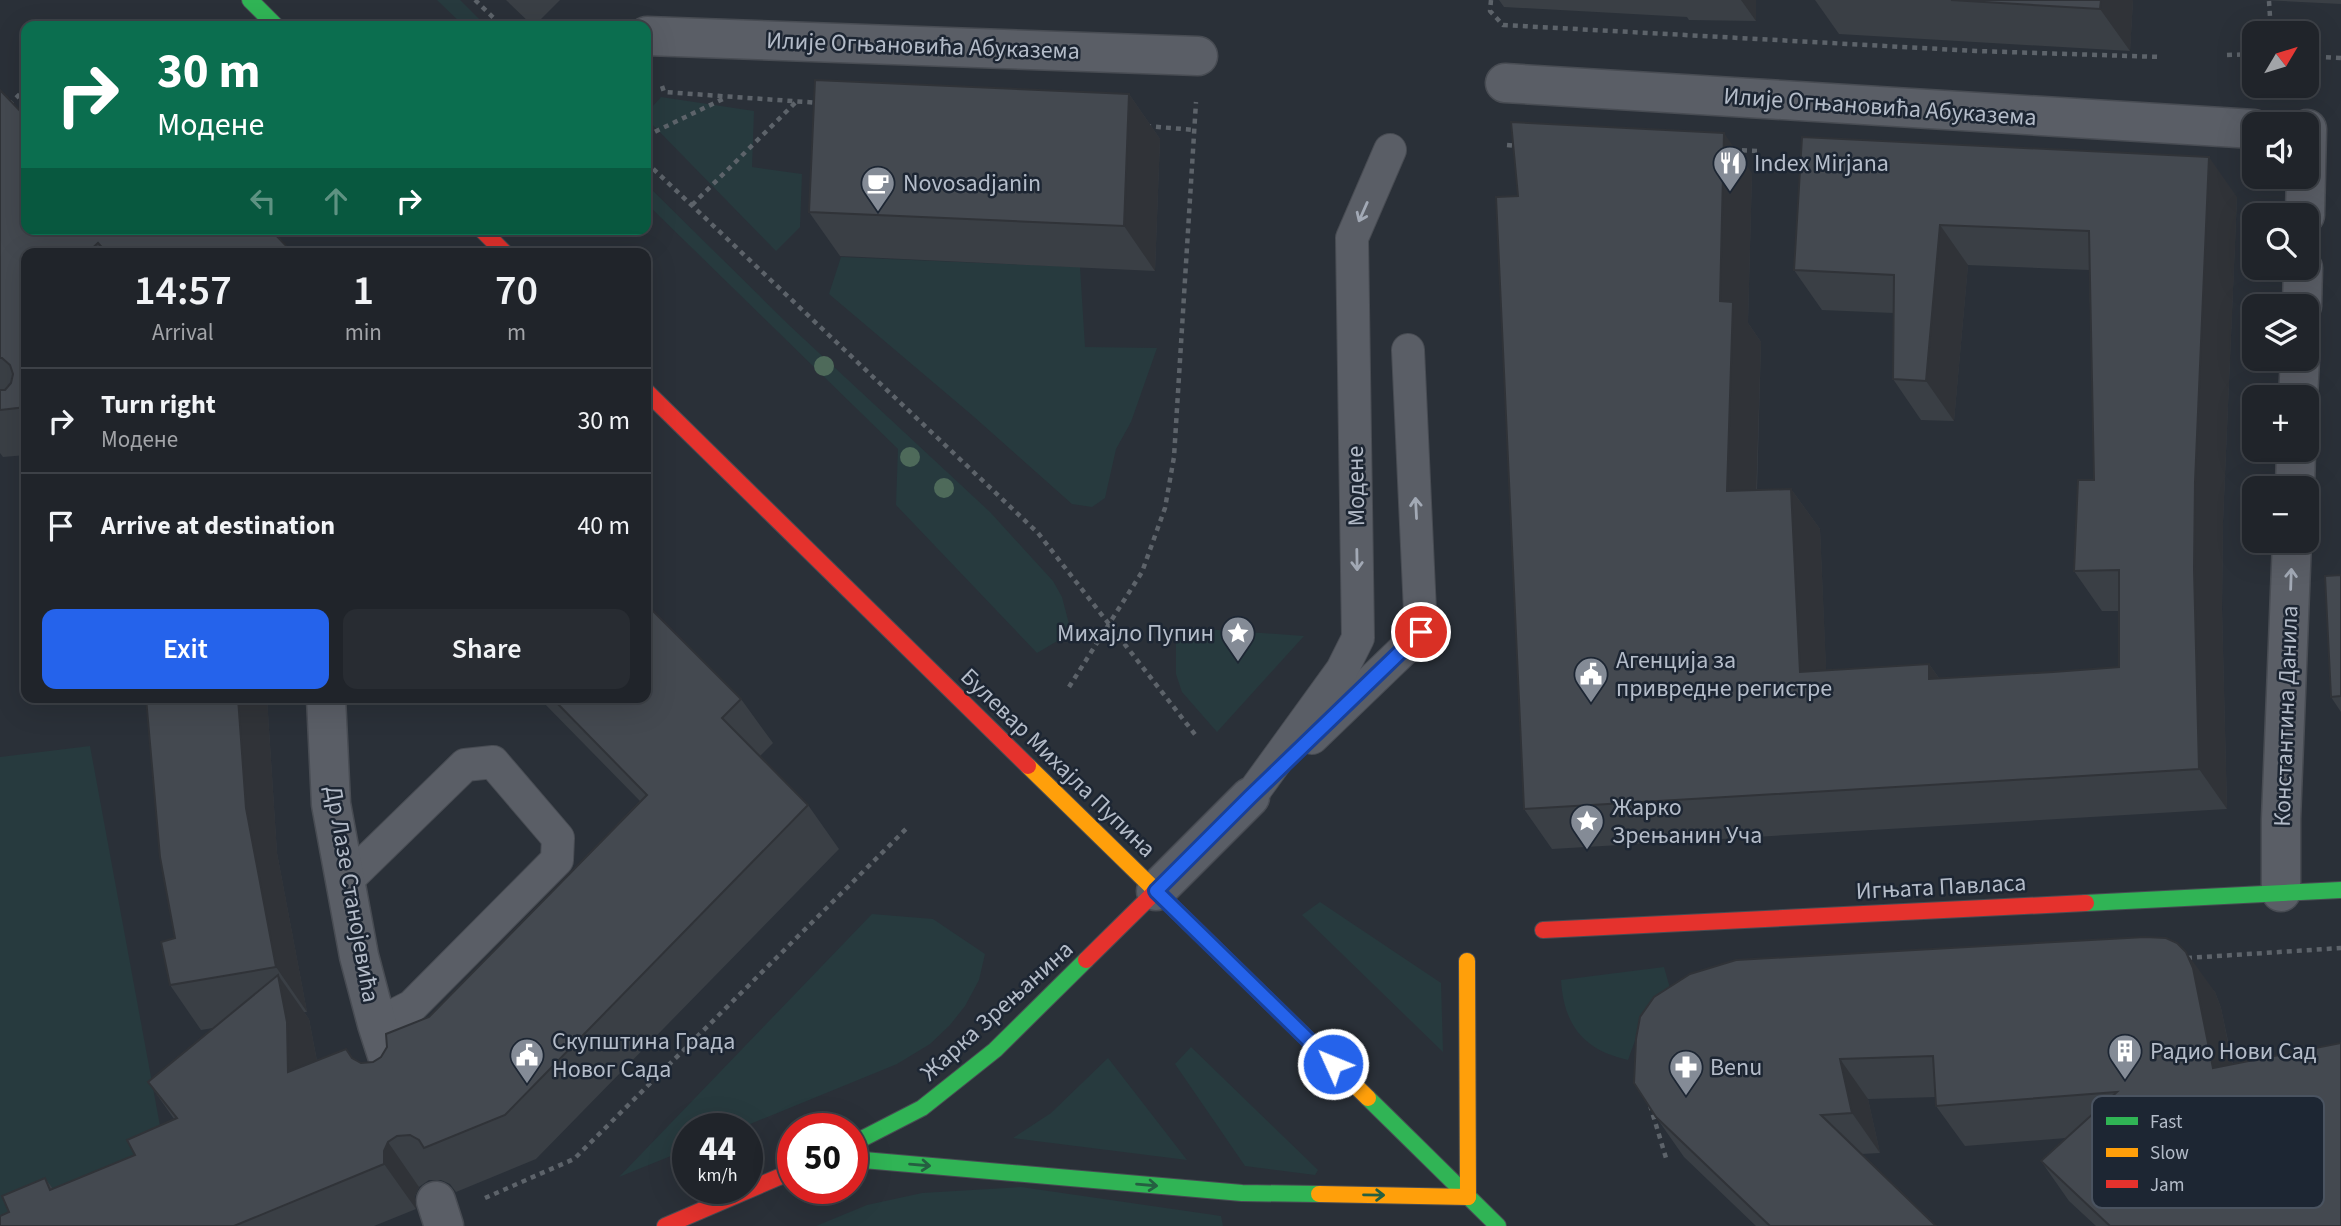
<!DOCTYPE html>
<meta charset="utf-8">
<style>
body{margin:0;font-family:"Source Sans 3",sans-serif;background:#282c32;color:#f1f3f6;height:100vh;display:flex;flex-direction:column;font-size:26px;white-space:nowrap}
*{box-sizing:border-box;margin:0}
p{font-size:23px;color:#a2a4a8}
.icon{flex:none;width:38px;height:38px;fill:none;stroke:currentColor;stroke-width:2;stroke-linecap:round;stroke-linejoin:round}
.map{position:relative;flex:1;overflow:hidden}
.side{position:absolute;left:21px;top:248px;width:630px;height:455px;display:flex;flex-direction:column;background:#20242a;border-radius:14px;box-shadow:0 7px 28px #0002,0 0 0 2px #3d4147}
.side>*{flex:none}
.hud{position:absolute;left:21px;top:21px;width:630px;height:214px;border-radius:14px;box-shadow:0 7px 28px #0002,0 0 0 2px #3d4147;background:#0b6e4f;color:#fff;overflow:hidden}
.needle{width:46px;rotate:52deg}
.tools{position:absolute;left:2242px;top:21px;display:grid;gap:14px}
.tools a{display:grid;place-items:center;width:77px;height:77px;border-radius:14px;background:#20242a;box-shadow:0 7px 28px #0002,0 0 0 2px #3d4147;font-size:35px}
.speed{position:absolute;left:672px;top:1113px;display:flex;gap:14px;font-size:35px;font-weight:700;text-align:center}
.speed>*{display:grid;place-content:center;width:91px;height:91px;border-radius:50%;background:#20242a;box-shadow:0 7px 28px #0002,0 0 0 2px #3d4147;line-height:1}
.speed small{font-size:18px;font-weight:400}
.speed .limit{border:10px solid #d22;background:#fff;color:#111}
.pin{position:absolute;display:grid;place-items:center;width:60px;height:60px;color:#fff;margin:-30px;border:4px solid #fff;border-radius:50%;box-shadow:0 2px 7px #0007}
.me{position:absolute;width:77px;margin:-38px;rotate:314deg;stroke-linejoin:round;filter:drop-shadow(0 0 5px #0008)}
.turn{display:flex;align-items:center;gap:24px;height:147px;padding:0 21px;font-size:32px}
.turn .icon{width:91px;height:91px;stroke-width:2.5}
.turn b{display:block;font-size:49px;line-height:60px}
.lanes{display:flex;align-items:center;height:66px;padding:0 21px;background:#0003;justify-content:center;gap:35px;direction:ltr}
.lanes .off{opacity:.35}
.eta{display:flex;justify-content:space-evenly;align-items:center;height:119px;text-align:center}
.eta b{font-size:42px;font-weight:600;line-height:49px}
.primary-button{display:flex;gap:14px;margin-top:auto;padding:14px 21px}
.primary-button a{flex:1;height:80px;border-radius:14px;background:#2563eb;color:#fff;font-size:28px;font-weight:600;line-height:80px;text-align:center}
.primary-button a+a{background:#282c32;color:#f1f3f6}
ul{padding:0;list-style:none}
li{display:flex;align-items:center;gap:21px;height:105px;padding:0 21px;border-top:2px solid #3d4147}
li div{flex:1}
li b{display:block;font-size:26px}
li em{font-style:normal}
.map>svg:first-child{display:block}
</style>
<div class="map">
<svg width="2341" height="1226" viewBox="0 0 2341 1226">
<rect width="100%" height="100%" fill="#2a3038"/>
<g fill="#273a3e">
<path d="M 437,0 L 460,0 L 486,26 L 464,26 Z"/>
<path d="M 661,97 L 754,111 L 752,167 L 802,174 L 800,227 L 776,251 L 646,118 L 646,114 Z"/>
<path d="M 646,184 L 790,326 L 990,512 L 1053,581 L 1062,597 L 1069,624 L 1066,633 L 1059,640 L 1037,653 L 896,505 L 898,449 L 646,203 Z"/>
<path d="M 841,257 L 1080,267 L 1085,347 L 1157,348 L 1131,422 L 1116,449 L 1105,498 L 1092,507 L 1072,504 L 973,416 L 829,294 Z"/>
<path d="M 1176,627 L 1304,636 L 1217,732 L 1182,692 L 1176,674 Z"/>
<path d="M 90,746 L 165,1153 L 0,1217 L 0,757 Z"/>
<path d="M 1320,902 L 1441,983 L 1443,1052 L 1302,915 Z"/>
<path d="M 872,914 L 933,919 L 985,954 L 979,980 L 965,1006 L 950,1025 L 930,1044 L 897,1064 L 738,1129 L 688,1129 L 688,1149 L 619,1177 Z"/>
<path d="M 1664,967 L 1673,999 L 1637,1035 L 1628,1060 C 1584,1050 1564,1026 1561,980 Z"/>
<path d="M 1191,1047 L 1318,1170 L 1315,1175 L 1245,1166 L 1175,1064 Z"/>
<path d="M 1108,1058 L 1187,1160 L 1013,1138 L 1051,1113 Z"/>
<path d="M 1021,1187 L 1221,1216 L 1223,1226 L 816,1226 L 867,1205 L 922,1193 Z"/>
</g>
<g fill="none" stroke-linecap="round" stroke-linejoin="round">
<g stroke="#484c53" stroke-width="34">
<g id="lane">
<path d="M 1312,738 L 1421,633 L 1408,350"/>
<path d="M 1250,797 L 1342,670 L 1358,638 L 1352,238 L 1390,150"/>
<path d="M 345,882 L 465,765 L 493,762 L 558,838 L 557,860 L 412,1006 L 377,1024"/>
</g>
</g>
<g stroke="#484c53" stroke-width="41">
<g id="street">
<path d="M 647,36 L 1198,56"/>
<path d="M 1505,83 L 2254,129"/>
<path d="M 2305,215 L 2307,129"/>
<path d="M 2302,306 L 2303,268"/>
<path d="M 2298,397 L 2300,359"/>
<path d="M 2295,488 L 2296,450"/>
<path d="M 326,698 L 331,804 L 359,956 L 377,1024 L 397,1086"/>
<path d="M 1156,891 L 1250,797"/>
<path d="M 2281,892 L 2281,819 L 2292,541"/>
<path d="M 436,1201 L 444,1226"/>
</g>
</g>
<g stroke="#484c53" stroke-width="18">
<g id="fast">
<path d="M 250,0 L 276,26"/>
<path d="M 2086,903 L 2341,890"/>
<path d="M 1368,1098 L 1498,1226"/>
<path d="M 852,1144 L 922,1108 L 995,1050 L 1086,960"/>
<path d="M 852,1159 L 1242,1193 L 1319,1194"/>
</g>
</g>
<g stroke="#484c53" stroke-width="18">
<g id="slow">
<path d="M 1028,766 L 1368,1098"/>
<path d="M 1467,961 L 1468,1197"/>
<path d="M 1319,1194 L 1468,1197"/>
</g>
</g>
<g stroke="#484c53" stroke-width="18">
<g id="jam">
<path d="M 481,229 L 506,254"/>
<path d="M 646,391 L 1028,766"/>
<path d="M 1543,930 L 2086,903"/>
<path d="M 1086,960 L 1156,891"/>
<path d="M 665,1226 L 793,1171"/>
</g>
</g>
<g stroke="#5d636a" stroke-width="4.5" stroke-dasharray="5 5" stroke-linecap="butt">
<path d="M 475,0 L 502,26"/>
<path d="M 1491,0 L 1490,11 L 1503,25 L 1976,51 L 2161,57"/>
<path d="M 2269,1 L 2271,33"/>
<path d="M 2227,55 L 2254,54"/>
<path d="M 2306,56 L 2341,58"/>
<path d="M 662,86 L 664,92 L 820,103"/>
<path d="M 9,105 L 26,88"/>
<path d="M 1146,126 L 1195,130"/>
<path d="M 646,136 L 727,97"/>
<path d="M 1507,145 L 1517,146"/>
<path d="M 1732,150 L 1759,151"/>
<path d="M 646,162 L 1038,533 L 1197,737"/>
<path d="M 692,205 L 796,102"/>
<path d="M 1069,687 L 1142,572 L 1165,508 L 1174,457 L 1196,102"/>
<path d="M 2187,958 L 2341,948"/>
<path d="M 1650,1105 L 1666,1158"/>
<path d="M 485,1198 L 574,1159 L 909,826"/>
</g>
<use href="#lane" stroke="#5a5e66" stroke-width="32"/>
<use href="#street" stroke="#5a5e66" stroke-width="38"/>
<use href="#fast" stroke="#30b455" stroke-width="16"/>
<use href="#slow" stroke="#ff9f0a" stroke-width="16"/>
<use href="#jam" stroke="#e5322d" stroke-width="16"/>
</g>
<g fill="#4e6a5a">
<circle cx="824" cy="366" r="10"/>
<circle cx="910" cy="457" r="10"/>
<circle cx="944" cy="488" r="10"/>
</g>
<g fill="#3a3f45">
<path d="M 506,0 L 560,0 L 534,26 L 533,26 Z"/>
<path d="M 1499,0 L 1756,0 L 1756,21 L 1689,20 L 1687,17 L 1504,7 Z"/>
<path d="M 1815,0 L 2133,0 L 2130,51 L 1839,34 Z"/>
<path d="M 2262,0 L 2341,0 L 2341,4 Z"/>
<path d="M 0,90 L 26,229 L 294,254 L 26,254 L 26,455 L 3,457 L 0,453 Z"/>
<path d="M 1129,94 L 1160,139 L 1155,271 L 840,256 L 809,212 Z"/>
<path d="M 1802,137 L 2237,197 L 2223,522 L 2222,609 L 2227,809 L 1552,849 L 1524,809 L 1518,196 L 1752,173 L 1748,323 L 1761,342 L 1757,490 L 1791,489 L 1820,529 L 1826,670 L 1929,664 L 1939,678 L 2053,672 L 2119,667 L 2119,611 L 2102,611 L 2074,571 L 2094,480 L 2089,270 L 1968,265 L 1954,421 L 1921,420 L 1893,379 L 1894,313 L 1822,310 L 1794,270 Z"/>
<path d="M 2341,575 L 2341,712 L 2331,697 Z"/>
<path d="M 267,698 L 277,853 L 307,1012 L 304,1012 L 309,1019 L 317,1061 L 352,1058 L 361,1063 L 373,1062 L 381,1057 L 429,1017 L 640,801 L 539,698 L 741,699 L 773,743 L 760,756 L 808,805 L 839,849 L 536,1159 L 456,1192 L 450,1184 L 441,1180 L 429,1180 L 419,1187 L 415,1196 L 416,1209 L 374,1226 L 0,1226 L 9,1212 L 45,1178 L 53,1189 L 135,1155 L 174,1119 L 148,1082 L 213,1028 L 201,1030 L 170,985 L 175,938 Z"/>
<path d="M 2166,938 L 2215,992 L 2221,1008 L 2233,1065 L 2341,1226 L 2096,1226 L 2069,1201 L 2041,1161 L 2066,1138 L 1965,1146 L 1936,1106 L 1936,1097 L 1868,1099 L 1880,1153 L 1861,1154 L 1936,1226 L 1756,1226 L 1684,1157 L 1656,1117 Z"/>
</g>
<g fill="#303338">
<path d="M 1741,0 L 1756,0 L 1756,21 Z"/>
<path d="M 2101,0 L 2133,0 L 2130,51 L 2100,9 Z"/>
<path d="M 1129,94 L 1160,139 L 1155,271 L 1124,226 Z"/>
<path d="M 1724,133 L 1752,173 L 1748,323 L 1761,342 L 1755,531 L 1727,491 L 1720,301 Z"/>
<path d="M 2209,157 L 2237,197 L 2223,522 L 2222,609 L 2227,809 L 2199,769 L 2194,569 L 2195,482 Z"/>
<path d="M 1940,225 L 1968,265 L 1954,421 L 1926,381 Z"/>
<path d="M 1791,489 L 1820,529 L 1828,712 L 1800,672 Z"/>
<path d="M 1929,664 L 1957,704 L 1929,679 Z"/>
<path d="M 238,698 L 267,698 L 277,853 L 307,1012 L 276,967 L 246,808 Z"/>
<path d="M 2186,952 L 2215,992 L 2221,1008 L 2241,1108 L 2213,1068 Z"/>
<path d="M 278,975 L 309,1019 L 318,1067 L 288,1072 Z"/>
<path d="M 1840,1059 L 1868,1099 L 1880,1153 L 1852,1113 Z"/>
<path d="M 388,1142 L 419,1187 L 415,1196 L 416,1209 L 384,1164 L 384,1151 Z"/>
</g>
<g fill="#444950" stroke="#303338" stroke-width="2">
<path d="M 1951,0 L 2101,0 L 2100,9 Z"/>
<path d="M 815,80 L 1129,94 L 1124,226 L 809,212 Z"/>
<path d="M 0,90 L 26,117 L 26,229 L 270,229 L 294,254 L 108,254 L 98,243 L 86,254 L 26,254 L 26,407 L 0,410 L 0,390 L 5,390 L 11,383 L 13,374 L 10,365 L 2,358 L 0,358 Z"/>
<path d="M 1511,122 L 1724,133 L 1720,301 L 1733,302 L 1727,491 L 1791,489 L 1800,672 L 1929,664 L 1929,679 L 2053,672 L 2119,667 L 2119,570 L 2074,571 L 2078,480 L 2094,480 L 2089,231 L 1940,225 L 1926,381 L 1893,379 L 1894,275 L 1794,270 L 1802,137 L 2209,157 L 2195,482 L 2194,569 L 2199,769 L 1524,809 L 1496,197 L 1518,196 Z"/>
<path d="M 2341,575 L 2341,696 L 2331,697 L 2325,576 Z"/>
<path d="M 646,604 L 741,699 L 722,718 L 808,805 L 505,1115 L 424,1148 L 419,1140 L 410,1135 L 397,1136 L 388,1142 L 384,1151 L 384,1164 L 234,1226 L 0,1226 L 0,1216 L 9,1212 L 2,1196 L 45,1178 L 50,1190 L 135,1155 L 127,1140 L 177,1118 L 148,1082 L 278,975 L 287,1022 L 288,1072 L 346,1049 L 352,1058 L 361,1063 L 373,1062 L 381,1057 L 387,1047 L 386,1034 L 429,1017 L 647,795 L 552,698 L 646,698 Z"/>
<path d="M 146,698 L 238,698 L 246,808 L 276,967 L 170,985 L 161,942 L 175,938 L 160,857 Z"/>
<path d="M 2145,937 L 2166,938 L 2177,943 L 2186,952 L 2193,968 L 2213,1068 L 2341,1043 L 2341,1226 L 2110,1226 L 2041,1161 L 2117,1092 L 1936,1106 L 1933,1056 L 1840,1059 L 1852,1113 L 1821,1115 L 1936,1226 L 1770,1226 L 1656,1117 L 1634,1083 L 1636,1039 L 1640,1017 L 1654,997 L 1690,974 L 1736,960 Z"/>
</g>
<defs><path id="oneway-shaft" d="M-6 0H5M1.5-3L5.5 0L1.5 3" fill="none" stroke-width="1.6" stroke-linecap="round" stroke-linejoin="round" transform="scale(1.75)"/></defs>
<g stroke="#a2a9b5">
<use href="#oneway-shaft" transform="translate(1363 212) rotate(114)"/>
<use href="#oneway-shaft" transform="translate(1416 508) rotate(-93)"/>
<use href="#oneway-shaft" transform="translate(1357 560) rotate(89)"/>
<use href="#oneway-shaft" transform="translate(2291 579) rotate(-88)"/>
</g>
<g stroke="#255f41">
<use href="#oneway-shaft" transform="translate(920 1165) rotate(5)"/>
<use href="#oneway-shaft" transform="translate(1147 1185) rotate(5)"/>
<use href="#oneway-shaft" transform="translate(1374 1195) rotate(1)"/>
</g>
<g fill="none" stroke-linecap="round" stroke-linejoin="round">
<g stroke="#184099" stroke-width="18">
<path id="route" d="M 1333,1064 L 1156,891 L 1250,797 L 1421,632"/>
</g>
<use href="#route" stroke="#2563eb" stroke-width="12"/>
</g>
<defs>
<g id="restaurant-pin" transform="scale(1.75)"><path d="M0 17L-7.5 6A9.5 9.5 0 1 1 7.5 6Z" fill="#848b96" stroke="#1d2633"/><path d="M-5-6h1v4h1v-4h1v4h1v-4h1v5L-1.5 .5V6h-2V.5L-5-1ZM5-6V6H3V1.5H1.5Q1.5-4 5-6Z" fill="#fff"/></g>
<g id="cafe-pin" transform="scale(1.75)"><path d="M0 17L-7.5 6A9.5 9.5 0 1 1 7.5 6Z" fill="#848b96" stroke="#1d2633"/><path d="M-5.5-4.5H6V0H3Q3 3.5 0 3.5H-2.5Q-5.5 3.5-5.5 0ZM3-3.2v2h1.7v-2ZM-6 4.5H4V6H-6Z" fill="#fff"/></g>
<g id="sight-pin" transform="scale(1.75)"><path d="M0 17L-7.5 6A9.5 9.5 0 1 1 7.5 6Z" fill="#848b96" stroke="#1d2633"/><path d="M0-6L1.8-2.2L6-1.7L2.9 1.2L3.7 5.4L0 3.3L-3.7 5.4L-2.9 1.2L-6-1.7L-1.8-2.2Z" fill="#fff"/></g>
<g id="civic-pin" transform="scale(1.75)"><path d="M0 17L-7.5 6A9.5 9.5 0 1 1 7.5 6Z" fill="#848b96" stroke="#1d2633"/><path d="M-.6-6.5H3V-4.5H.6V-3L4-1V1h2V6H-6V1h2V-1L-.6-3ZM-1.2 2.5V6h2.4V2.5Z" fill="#fff"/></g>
<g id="building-pin" transform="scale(1.75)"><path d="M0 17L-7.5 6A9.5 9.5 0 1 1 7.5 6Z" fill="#848b96" stroke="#1d2633"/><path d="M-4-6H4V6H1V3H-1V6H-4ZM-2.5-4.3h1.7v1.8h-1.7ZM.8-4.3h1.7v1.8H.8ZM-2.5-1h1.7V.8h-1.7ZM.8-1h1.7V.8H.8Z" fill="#fff"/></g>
<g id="pharmacy-pin" transform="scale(1.75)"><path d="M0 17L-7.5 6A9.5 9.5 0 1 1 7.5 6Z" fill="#848b96" stroke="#1d2633"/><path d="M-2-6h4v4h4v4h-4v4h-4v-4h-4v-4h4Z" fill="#fff"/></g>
</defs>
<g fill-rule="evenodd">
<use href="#restaurant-pin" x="1730" y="163"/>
<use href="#cafe-pin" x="878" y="183"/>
<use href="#sight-pin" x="1238" y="633"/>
<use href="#civic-pin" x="1591" y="674"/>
<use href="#sight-pin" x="1587" y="821"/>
<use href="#building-pin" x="2125" y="1051"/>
<use href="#civic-pin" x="527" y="1055"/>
<use href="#pharmacy-pin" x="1686" y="1067"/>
</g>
<g text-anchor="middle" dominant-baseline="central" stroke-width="5" stroke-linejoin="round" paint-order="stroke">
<g font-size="24" fill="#b4bcc9" stroke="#1d2633">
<text transform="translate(923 46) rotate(2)">Илије Огњановића Абуказема</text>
<text transform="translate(1880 107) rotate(4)">Илије Огњановића Абуказема</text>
<text transform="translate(1356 486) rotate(-91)">Модене</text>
<text transform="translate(2286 716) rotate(-88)">Константина Данила</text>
<text transform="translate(1058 763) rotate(44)">Булевар Михајла Пупина</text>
<text transform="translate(1941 887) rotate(-3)">Игњата Павласа</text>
<text transform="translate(352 894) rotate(80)">Др Лазе Станојевића</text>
<text transform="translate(997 1011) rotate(-42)">Жарка Зрењанина</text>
</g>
<g font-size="24" fill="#b4bcc9" stroke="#1d2633" text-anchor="start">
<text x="1754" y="163">Index Mirjana</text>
<text x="903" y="183">Novosadjanin</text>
<text x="1214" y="633" text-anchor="end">Михајло Пупин</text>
<text x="1616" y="660">Агенција за<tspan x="1616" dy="28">привредне регистре</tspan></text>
<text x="1612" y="807">Жарко<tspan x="1612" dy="28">Зрењанин Уча</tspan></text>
<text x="552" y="1041">Скупштина Града<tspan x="552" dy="28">Новог Сада</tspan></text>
<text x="2150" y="1051">Радио Нови Сад</text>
<text x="1710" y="1067">Benu</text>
</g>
</g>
<rect x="2092" y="1096" width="232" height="112" rx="10" fill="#1d2633" stroke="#4a5360" stroke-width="2"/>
<rect x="2106" y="1117" width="32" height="8" fill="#30b455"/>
<rect x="2106" y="1148" width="32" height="9" fill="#ff9f0a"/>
<rect x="2106" y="1180" width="32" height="8" fill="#e5322d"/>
<g font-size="19" fill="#b4bcc9">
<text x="2150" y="1128">Fast</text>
<text x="2150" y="1159">Slow</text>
<text x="2150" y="1191">Jam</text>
</g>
</svg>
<div class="tools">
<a><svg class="needle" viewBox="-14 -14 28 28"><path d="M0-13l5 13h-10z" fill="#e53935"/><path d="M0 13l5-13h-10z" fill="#a2a4a8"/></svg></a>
<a><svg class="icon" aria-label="sound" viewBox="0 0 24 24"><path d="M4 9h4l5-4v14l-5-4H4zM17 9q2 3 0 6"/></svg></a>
<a><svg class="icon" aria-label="search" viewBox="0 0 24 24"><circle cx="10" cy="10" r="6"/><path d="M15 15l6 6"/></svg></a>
<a><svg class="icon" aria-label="layers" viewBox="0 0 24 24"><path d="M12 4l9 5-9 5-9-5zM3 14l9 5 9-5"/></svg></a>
<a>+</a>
<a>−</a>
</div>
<div class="speed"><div>44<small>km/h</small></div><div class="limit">50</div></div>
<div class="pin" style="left:1421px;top:632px;background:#d93025"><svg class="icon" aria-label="arrive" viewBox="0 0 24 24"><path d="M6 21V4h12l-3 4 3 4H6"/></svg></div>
<svg class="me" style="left:1333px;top:1064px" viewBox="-20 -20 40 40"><circle r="17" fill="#2563eb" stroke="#fff" stroke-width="3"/><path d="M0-11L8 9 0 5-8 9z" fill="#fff"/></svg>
<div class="hud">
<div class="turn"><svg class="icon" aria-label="right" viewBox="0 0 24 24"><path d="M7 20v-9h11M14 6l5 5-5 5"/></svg><div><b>30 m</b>Модене</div></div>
<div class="lanes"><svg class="icon off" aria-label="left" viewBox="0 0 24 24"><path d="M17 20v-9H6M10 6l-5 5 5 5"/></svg><svg class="icon off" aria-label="ahead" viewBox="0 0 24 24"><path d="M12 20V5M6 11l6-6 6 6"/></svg><svg class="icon" aria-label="right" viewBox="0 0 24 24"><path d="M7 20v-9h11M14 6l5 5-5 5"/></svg></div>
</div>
<section class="side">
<div class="eta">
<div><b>14:57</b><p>Arrival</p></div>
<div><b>1</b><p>min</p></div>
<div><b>70</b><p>m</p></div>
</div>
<ul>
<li><svg class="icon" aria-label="right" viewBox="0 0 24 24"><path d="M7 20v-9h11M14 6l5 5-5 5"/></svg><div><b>Turn right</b><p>Модене</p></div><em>30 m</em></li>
<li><svg class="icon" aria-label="arrive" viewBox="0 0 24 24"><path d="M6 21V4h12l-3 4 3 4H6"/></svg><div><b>Arrive at destination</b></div><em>40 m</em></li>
</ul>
<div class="primary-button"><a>Exit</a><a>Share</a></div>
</section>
</div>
